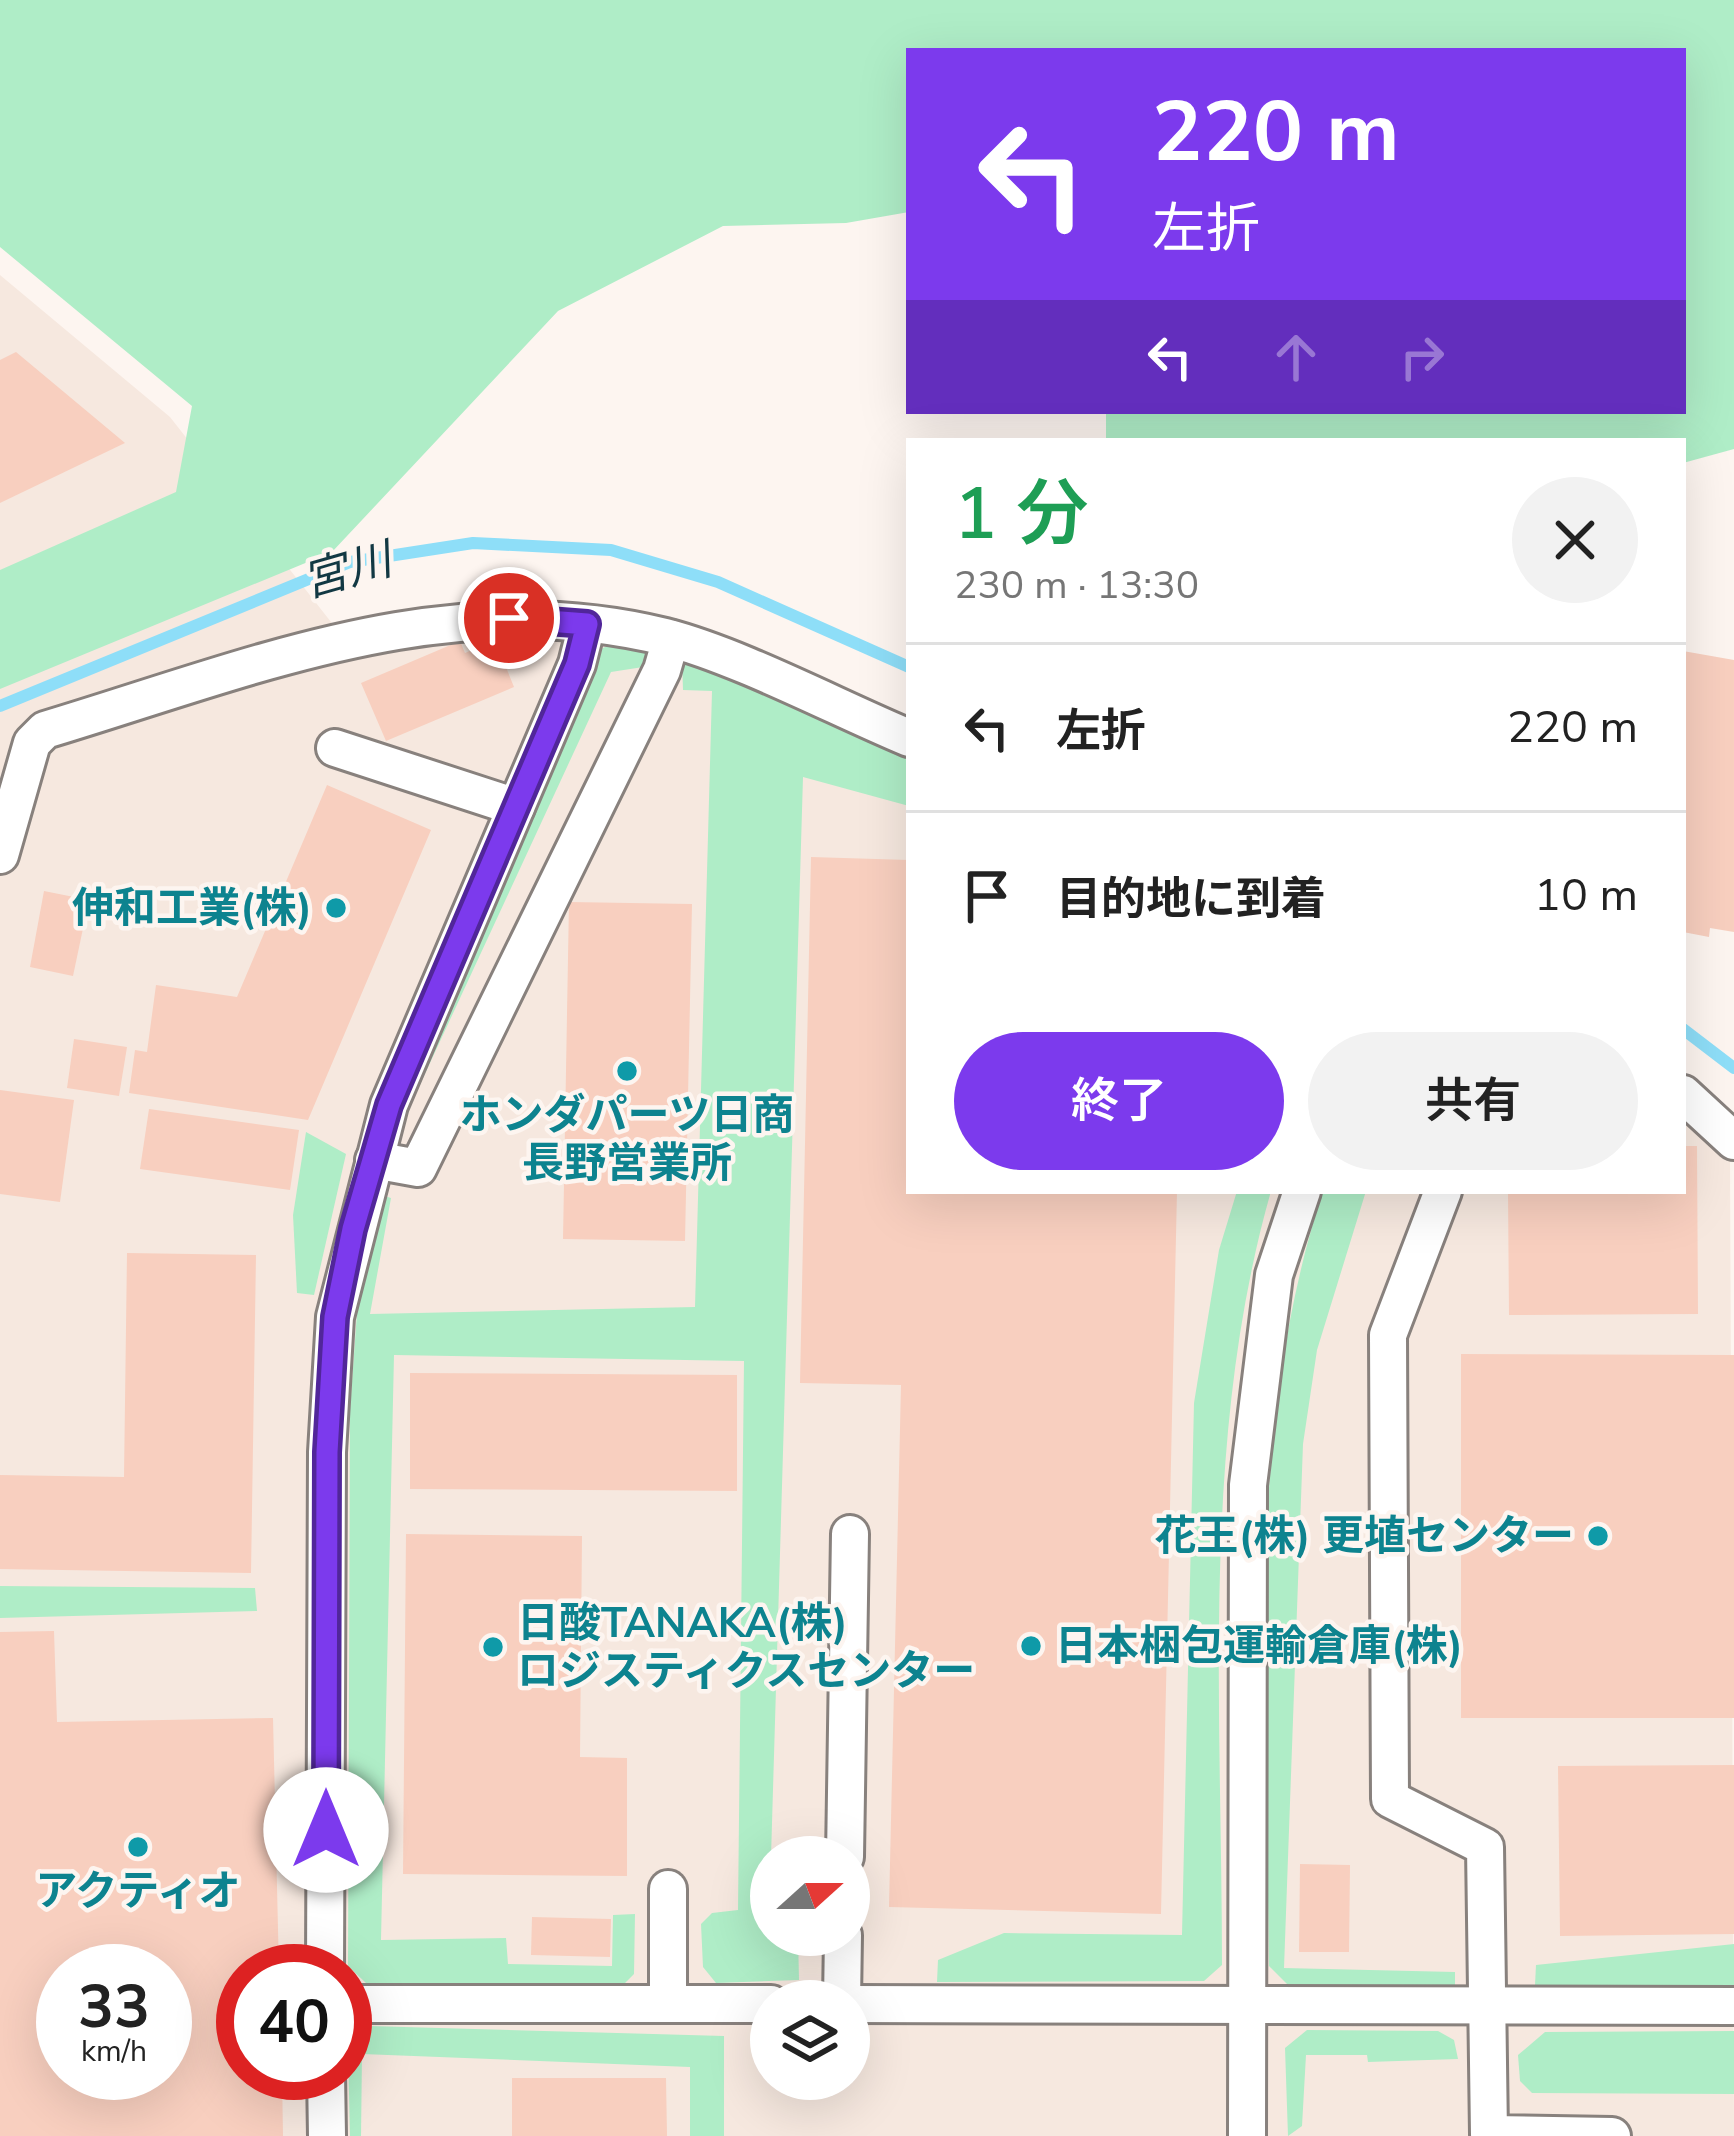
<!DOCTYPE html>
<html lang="ja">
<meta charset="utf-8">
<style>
body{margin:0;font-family:"Nunito Sans","Noto Sans JP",sans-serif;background:#f2f2f2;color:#222;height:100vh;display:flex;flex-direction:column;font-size:45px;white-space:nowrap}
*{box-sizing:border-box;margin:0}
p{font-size:39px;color:#767676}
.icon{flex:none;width:66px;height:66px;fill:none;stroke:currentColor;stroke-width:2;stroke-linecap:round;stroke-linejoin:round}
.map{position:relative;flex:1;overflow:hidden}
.sheet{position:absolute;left:906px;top:438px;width:780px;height:756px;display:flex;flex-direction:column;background:#fff;border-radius:0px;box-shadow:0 12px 48px #0002}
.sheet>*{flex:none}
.guide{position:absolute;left:906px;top:48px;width:780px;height:366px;border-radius:0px;box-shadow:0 12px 48px #0002;background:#7c3aed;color:#fff;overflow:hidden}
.needle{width:78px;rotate:69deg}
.tools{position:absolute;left:750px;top:1836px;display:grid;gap:24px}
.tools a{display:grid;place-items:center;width:120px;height:120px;border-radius:50%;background:#fff;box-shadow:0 12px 48px #0002;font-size:60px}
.speed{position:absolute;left:36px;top:1944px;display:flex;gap:24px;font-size:60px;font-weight:700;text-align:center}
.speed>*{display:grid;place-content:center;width:156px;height:156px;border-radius:50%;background:#fff;box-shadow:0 12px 48px #0002;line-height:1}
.speed small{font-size:30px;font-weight:400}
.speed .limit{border:18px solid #d22;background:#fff;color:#111}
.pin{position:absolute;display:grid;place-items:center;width:102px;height:102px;color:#fff;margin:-51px;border:6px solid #fff;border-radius:50%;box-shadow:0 3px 12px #0007}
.me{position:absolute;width:132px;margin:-66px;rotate:0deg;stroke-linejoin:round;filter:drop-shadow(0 0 9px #0008)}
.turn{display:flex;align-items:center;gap:42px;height:252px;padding:0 48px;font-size:54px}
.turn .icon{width:156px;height:156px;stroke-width:2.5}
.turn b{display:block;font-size:84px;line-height:102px}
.lanes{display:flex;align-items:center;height:114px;padding:0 48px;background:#0003;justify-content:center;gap:60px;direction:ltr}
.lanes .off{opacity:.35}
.round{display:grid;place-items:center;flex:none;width:126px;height:126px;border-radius:63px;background:#f2f2f2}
.overview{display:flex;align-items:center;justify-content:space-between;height:204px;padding:0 48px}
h1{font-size:72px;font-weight:600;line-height:90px;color:#1e9e55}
.button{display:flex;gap:24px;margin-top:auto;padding:24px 48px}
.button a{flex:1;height:138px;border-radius:72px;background:#7c3aed;color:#fff;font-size:48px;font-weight:600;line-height:138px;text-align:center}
.button a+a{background:#f2f2f2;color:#222}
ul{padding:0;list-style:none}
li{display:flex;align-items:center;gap:36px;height:168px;padding:0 48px;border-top:3px solid #e0e0e0}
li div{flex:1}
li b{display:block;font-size:45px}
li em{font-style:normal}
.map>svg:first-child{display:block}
</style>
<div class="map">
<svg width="1734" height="2136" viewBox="0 0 1734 2136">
<rect width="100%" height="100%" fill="#fdf5f0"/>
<path fill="#f6e8df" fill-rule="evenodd" d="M 0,275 L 170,417 L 353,650 L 541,630 L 682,660 L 909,757 L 909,1191 L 1683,1191 L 1683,1115 L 1730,1158 L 1734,2136 L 0,2136 ZM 771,1857 L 849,1857 L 849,1935 L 771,1935 ZM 63,1971 L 165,1971 L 165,2073 L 63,2073 ZM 243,1971 L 345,1971 L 345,2073 L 243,2073 ZM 771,2001 L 849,2001 L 849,2079 L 771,2079 Z"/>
<g fill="#afedc7">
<path d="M 0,0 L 1734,0 L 1734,449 L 1683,463 L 1683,441 L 1106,441 L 1106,411 L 1683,411 L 1683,51 L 909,51 L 909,212 L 846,223 L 723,226 L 558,311 L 332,552 L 0,689 L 0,570 L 176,492 L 192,406 L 0,247 Z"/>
<path d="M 612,644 L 651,652 L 643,667 L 611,672 L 417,1091 L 414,1086 L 596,651 Z"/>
<path d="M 682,660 L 909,757 L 909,806 L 803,777 L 771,1857 L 771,1935 L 798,1935 L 799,1980 L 716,1983 L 703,1967 L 701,1924 L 712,1913 L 738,1910 L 744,1361 L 394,1355 L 381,1940 L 506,1938 L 508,1964 L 612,1966 L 613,1915 L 635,1914 L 634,1974 L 619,1989 L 366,1983 L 348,1966 L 350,1409 L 357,1313 L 381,1195 L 391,1198 L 370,1314 L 695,1307 L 712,691 L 683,690 Z"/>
<path d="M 306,1132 L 346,1154 L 314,1295 L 297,1293 L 293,1215 Z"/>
<path d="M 1237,1191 L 1271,1191 C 1200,1441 1222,1707 1222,1965 L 1204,1981 L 937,1982 L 938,1960 L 1004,1933 L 1182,1935 L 1194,1403 L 1219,1250 Z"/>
<path d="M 1323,1191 L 1366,1191 L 1317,1350 L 1303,1444 L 1284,1968 L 1455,1972 L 1455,1985 L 1288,1985 L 1269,1966 C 1267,1708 1242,1439 1323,1191 Z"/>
<path d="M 0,1586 L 255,1588 L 257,1611 L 0,1618 Z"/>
<path d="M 1734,1944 L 1734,1986 L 1535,1985 L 1536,1965 Z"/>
<path d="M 369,2026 L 724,2036 L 724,2136 L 690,2136 L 690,2067 L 362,2054 L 361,2136 L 350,2136 L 348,2050 Z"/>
<path d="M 1307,2030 L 1438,2031 L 1454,2040 L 1458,2059 L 1368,2062 L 1367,2055 L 1306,2055 L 1302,2126 L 1288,2136 L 1285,2048 Z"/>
<path d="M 1734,2031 L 1734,2094 L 1532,2093 L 1520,2081 L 1518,2055 L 1545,2032 Z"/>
</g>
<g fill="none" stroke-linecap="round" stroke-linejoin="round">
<g stroke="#8edef8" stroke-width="12">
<path d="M 0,706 L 350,562 L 473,543 L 611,550 L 718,582 L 909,667"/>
<path d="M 1683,1029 L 1734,1068"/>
</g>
</g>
<g fill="#f8cfbf" fill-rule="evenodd">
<path d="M 16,352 L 125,443 L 0,503 L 0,360 Z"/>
<path d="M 495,640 L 514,687 L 386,741 L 361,683 L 460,641 L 465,653 Z"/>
<path d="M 1683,651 L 1734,660 L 1734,932 L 1710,928 L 1709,937 L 1683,932 Z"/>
<path d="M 327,785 L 431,830 L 308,1120 L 129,1093 L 135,1050 L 147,1052 L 156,985 L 237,997 Z"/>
<path d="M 811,857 L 909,860 L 909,1191 L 1177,1191 L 1161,1914 L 889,1907 L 901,1385 L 800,1383 Z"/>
<path d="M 44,891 L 89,900 L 73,976 L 30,967 Z"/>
<path d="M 569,902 L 692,904 L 685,1241 L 563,1239 Z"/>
<path d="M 74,1039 L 127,1047 L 119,1096 L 67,1088 Z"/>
<path d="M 0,1090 L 74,1100 L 60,1202 L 0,1194 Z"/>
<path d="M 149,1109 L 299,1130 L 290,1190 L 140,1169 Z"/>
<path d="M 1683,1146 L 1697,1146 L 1698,1314 L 1509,1315 L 1508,1191 L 1683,1191 Z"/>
<path d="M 127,1253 L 256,1255 L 251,1573 L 0,1569 L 0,1475 L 124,1477 Z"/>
<path d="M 1461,1354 L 1734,1355 L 1734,1718 L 1461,1718 Z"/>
<path d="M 410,1373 L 737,1375 L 737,1491 L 410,1489 Z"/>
<path d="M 406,1534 L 582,1536 L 580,1757 L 627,1758 L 627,1876 L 403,1874 Z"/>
<path d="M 54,1631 L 57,1722 L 273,1718 L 279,1971 L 243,1971 L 243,2073 L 282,2073 L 283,2136 L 0,2136 L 0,1632 ZM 63,1971 L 165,1971 L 165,2073 L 63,2073 Z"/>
<path d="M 1734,1765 L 1734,1934 L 1560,1936 L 1558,1766 Z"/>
<path d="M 1300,1864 L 1350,1865 L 1349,1952 L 1299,1952 Z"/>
<path d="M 532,1917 L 611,1919 L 610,1957 L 531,1955 Z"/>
<path d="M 512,2078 L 666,2078 L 667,2136 L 512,2136 Z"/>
</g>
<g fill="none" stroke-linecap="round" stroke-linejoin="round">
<g stroke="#88817d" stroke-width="42">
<g id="minor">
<path d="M 335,748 L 516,807"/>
<path d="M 0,855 L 32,743 L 45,730 C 251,668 447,583 665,637 C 739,656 837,708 909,738"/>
<path d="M 1683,1094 L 1734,1141"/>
<path d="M 374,1160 L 418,1168 L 662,670 L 671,639"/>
<path d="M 1443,1191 L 1388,1335 L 1390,1799 L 1485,1847 L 1489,2134 L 1612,2136"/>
<path d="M 845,1857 L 850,1534"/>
<path d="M 668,1889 L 668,2004"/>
<path d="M 325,1971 L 327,1452 L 335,1317 L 389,1105 L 577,664 L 587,624"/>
<path d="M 842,2001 L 843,1935"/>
<path d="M 345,2004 L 771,2004"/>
<path d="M 849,2004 L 1734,2006"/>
<path d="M 326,2073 L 327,2136"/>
<path d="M 1247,2136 L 1248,1485 L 1274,1275 L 1302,1191"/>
</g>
</g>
<use href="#minor" stroke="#fff" stroke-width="36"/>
</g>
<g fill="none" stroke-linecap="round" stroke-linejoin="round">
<g stroke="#51269a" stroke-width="30">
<path id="route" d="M 326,1830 L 327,1452 L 335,1317 L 353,1229 L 389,1105 L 577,664 L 587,624 L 509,618"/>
</g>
<use href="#route" stroke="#7c3aed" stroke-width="21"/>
</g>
<g fill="#0f9aa8" stroke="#fdf5f0" stroke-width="4.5">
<circle cx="336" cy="908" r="12"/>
<circle cx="627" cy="1071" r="12"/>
<circle cx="1598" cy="1536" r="12"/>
<circle cx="1031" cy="1646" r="12"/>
<circle cx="493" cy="1647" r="12"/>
<circle cx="138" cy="1847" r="12"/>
</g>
<g text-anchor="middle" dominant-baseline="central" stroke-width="9" stroke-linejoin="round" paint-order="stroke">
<g font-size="42" font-weight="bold" fill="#0d838f" stroke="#fdf5f0" text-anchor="end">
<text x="312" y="908">伸和工業(株)</text>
<text x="627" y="1115" text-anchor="middle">ホンダパーツ日商<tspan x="627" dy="48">長野営業所</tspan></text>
<text x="1574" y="1536">花王(株) 更埴センター</text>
<text x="517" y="1623" text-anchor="start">日酸TANAKA(株)<tspan x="517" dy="48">ロジスティクスセンター</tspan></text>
<text x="1055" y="1646" text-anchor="start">日本梱包運輸倉庫(株)</text>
<text x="138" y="1891" text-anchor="middle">アクティオ</text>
</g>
<g font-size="45" font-style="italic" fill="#123843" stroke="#fdf5f0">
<text transform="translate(347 571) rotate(-16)">宮川</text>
</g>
</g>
</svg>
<div class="tools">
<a><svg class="needle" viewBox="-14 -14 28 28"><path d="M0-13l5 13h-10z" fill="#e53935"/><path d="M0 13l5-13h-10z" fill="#767676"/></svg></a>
<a><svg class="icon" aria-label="layers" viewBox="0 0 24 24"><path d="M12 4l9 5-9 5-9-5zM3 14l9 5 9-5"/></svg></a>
</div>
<div class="speed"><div>33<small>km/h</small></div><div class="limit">40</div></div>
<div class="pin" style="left:509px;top:618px;background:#d93025"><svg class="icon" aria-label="arrive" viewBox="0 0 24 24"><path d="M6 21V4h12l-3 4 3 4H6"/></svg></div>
<svg class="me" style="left:326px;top:1830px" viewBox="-20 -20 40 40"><circle r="19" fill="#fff"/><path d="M0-13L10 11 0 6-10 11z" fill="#7c3aed"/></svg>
<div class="guide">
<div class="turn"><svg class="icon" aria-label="left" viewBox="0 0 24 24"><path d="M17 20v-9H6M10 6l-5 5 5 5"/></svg><div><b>220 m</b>左折</div></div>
<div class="lanes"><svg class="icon" aria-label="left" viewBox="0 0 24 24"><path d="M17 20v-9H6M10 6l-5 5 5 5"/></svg><svg class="icon off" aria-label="ahead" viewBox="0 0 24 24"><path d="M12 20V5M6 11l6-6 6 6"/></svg><svg class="icon off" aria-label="right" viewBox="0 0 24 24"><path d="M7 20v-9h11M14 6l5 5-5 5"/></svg></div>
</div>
<section class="sheet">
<div class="overview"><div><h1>1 分</h1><p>230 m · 13:30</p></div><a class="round"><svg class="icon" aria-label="close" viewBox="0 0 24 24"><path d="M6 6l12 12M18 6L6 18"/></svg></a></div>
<ul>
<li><svg class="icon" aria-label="left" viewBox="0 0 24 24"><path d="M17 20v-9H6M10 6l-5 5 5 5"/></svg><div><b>左折</b></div><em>220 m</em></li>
<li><svg class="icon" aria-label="arrive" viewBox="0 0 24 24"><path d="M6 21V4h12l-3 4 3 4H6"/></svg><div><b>目的地に到着</b></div><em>10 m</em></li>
</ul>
<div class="button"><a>終了</a><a>共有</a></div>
</section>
</div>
